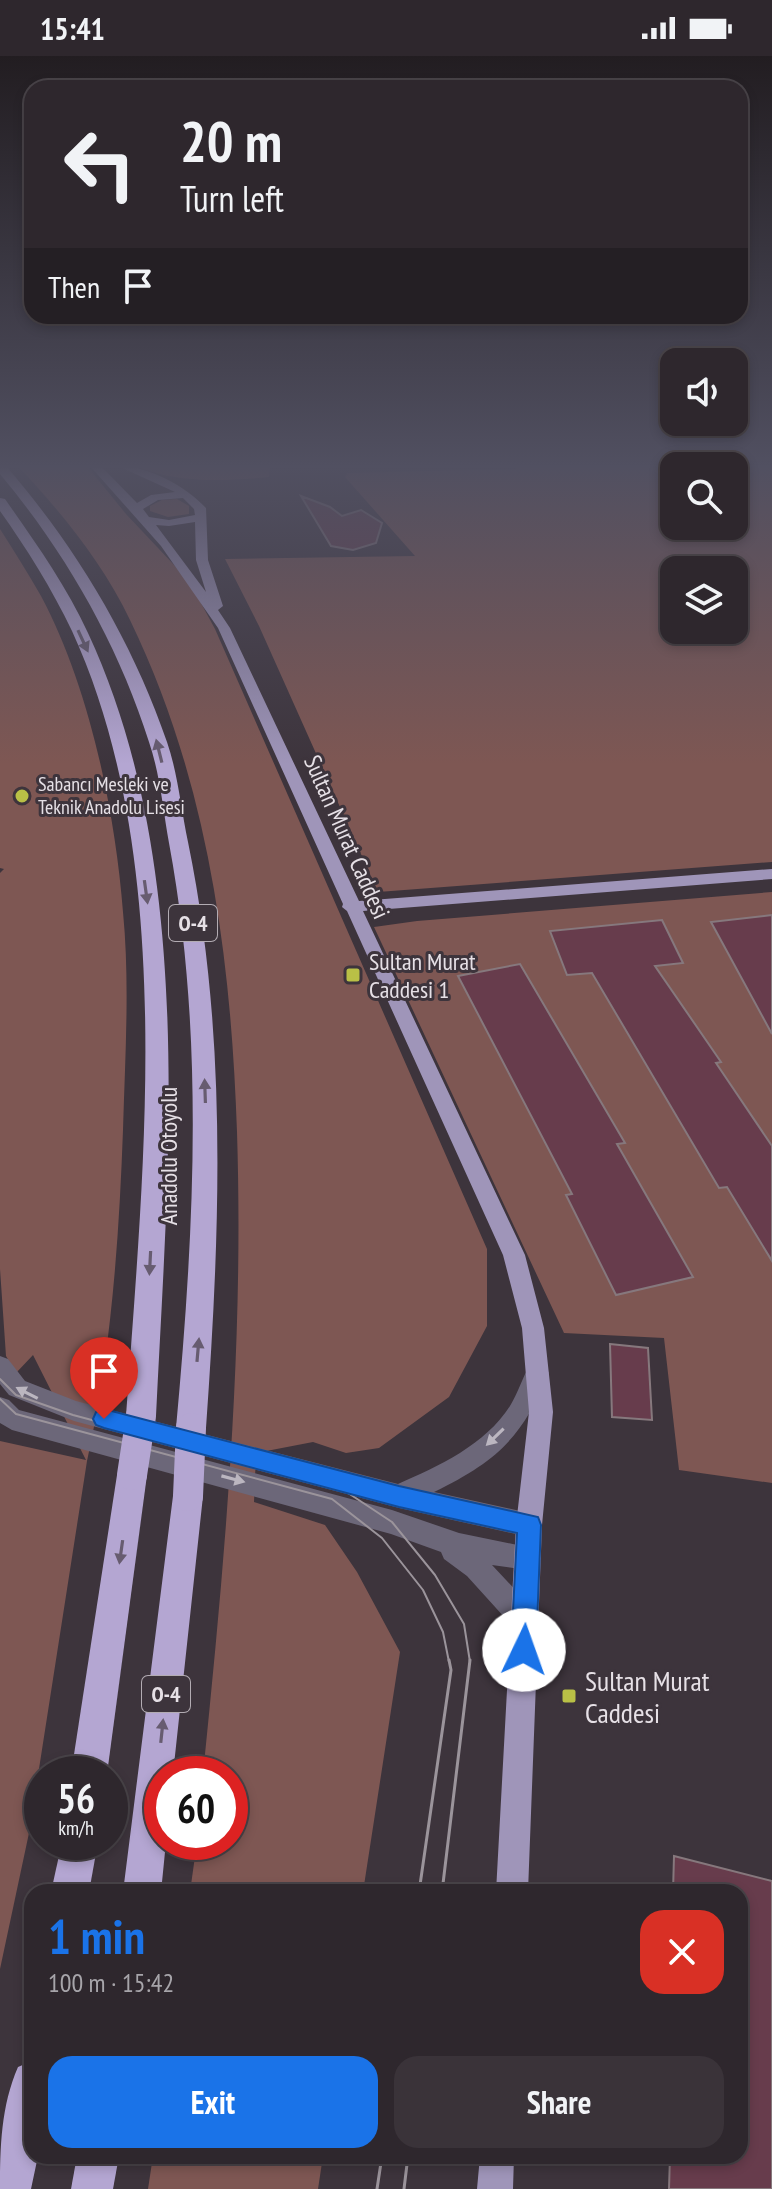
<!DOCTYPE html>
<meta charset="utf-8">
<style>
body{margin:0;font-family:"PT Sans Narrow",sans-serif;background:#3a3339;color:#f1f3f6;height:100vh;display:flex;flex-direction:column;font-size:30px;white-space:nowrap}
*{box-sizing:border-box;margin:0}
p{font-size:26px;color:#a7a5aa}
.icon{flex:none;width:44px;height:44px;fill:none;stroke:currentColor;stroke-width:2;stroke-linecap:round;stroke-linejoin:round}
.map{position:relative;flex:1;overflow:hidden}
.details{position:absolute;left:24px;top:1828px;width:724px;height:280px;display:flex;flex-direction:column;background:#2e272d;border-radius:24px;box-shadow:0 4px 12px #0003,0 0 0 2px #494449}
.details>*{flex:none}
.hud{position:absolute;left:24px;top:24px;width:724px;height:244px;border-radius:24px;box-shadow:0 4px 12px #0003,0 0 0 2px #494449;background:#2e272d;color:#f1f3f6;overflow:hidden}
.fabs{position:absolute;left:660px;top:292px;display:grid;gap:16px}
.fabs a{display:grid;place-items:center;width:88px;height:88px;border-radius:16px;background:#2e272d;box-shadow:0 4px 12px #0003,0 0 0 2px #494449;font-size:40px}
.speed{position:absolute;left:24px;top:1700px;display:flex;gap:16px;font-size:40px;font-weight:700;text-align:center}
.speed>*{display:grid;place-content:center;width:104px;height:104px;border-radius:50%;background:#2e272d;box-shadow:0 4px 12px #0003,0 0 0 2px #494449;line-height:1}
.speed small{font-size:20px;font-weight:400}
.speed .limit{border:12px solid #d22;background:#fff;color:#111}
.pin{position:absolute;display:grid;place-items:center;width:68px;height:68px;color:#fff;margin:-82px -34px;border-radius:50% 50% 50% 0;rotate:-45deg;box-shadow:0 0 8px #0007}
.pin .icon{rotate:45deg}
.me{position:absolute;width:88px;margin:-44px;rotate:3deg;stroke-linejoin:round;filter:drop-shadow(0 0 6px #0008)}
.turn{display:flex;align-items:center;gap:28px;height:168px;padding:0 24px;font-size:36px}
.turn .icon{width:104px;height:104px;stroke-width:2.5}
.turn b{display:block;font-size:56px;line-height:68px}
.then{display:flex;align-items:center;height:76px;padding:0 24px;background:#0003;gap:16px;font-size:30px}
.round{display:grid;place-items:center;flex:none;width:84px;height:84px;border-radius:24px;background:#3a3339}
.overview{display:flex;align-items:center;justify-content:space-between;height:136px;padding:0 24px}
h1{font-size:48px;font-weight:700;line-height:60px;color:#1a73e8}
.cta{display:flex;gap:16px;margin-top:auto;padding:16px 24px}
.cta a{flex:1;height:92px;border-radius:24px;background:#1a73e8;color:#fff;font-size:32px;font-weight:700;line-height:92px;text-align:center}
.cta a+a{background:#3a3339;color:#f1f3f6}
.status{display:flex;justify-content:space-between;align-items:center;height:56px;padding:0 40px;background:#2e272d;direction:ltr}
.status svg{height:22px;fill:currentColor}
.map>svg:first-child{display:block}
</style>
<div class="status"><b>15:41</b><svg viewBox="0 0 49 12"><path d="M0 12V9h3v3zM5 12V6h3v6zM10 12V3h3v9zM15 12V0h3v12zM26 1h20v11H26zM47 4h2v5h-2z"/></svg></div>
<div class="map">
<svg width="772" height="2133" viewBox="0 0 772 2133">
<rect width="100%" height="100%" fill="#3d343c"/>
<g fill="#7e5753" fill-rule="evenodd">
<path d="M 18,410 L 87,410 L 126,458 L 175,510 L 195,536 L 215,573 L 487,1193 L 487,1270 L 449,1341 L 379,1392 L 346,1397 L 313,1386 L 256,1397 L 254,1446 L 325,1469 L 357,1516 L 400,1596 L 363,1836 L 190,1836 L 197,1786 L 230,1786 L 230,1718 L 203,1718 C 225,1502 244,1294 237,1076 C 231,900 208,725 130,564 C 103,507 61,456 18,410 Z"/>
<path d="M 136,410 L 270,410 L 269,421 C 225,425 178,428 136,410 Z"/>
<path d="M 533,410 L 772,410 L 772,806 L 378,836 L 259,570 L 225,503 L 415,500 L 345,421 L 347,417 L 514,413 ZM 674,410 L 734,410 L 734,470 L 674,470 ZM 674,514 L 734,514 L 734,574 L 674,574 Z"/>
<path d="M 177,443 L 189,450 L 189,458 L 168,461 L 150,455 L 150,450 L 162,444 Z"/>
<path d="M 0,473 C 14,495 28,517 41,540 C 89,630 115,754 123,856 C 130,928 125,1002 123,1074 C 119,1184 111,1297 87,1405 L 29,1777 L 0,1913 L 0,1385 L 86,1404 L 33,1299 L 16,1317 L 6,1300 L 0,1213 L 0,817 L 4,813 L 0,812 Z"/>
<path d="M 772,836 L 772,1427 L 679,1414 L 664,1282 L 564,1277 L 374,871 L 417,865 Z"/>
<path d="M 153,2100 L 323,2100 L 318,2133 L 148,2133 Z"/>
</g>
<g fill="#673c4c" stroke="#86787d" stroke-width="2">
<path d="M 301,440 L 330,451 L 342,460 L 361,454 L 382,467 L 376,487 L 353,494 L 331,490 Z"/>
<path d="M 772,859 L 772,978 L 711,866 Z"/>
<path d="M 662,864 L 683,907 L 655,910 L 721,1006 L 716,1007 L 772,1090 L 772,1205 L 727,1131 L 719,1132 L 592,917 L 567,919 L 550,875 Z"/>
<path d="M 520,908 L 625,1087 L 617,1088 L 693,1221 L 616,1239 L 566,1139 L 572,1138 L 458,920 Z"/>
<path d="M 610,1288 L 648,1292 L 652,1364 L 612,1361 Z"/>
<path d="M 674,1800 L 772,1825 L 772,2133 L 669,2133 L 670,2100 L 740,2100 L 740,1836 L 673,1836 Z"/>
</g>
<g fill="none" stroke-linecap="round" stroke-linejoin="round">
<g fill="#6c6779" fill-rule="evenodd">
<path d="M 0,1300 L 8,1303 L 25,1325 L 76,1345 L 398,1428 C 439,1410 485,1389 510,1350 C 518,1337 522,1323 529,1310 L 537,1307 L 545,1310 L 549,1317 C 522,1382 497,1405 434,1436 L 529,1457 L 538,1461 L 542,1469 L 538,1477 L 529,1481 L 399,1452 L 74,1365 L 9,1339 L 0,1328 Z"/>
<path d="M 0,1341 L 9,1344 L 19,1354 L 392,1454 L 459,1477 L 537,1493 L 541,1502 L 537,1511 L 528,1514 L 492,1509 L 535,1555 L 539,1564 L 535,1573 L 525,1577 L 515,1573 L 467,1520 L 444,1503 L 441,1496 L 391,1478 L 12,1374 L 0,1367 Z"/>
</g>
<g fill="#9f95b9" fill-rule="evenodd">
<path d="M 90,410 L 101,410 L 137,447 L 151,439 L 175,436 L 118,410 C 148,410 186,430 206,452 L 208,504 L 223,550 L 218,554 L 230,572 L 359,845 L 772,813 L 772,823 L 363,855 L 525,1199 L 544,1272 L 553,1356 L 542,1469 L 528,1836 L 496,1836 L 516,1469 L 529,1356 L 522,1272 L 503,1199 L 347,855 L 342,851 L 343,848 L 218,572 L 161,490 ZM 183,442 L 194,453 L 195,459 L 169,464 L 149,461 L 143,453 L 158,444 ZM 195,466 L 196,504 L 206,536 L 156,469 L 169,470 Z"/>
<path d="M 480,2100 L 514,2100 L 513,2133 L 477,2133 Z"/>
</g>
<g fill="#b4a6d2" fill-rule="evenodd">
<path d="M 0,410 L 6,410 C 76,491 132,584 167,686 C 178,718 181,753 188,786 C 228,980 220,1176 206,1372 L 201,1381 L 191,1385 L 181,1381 L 176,1372 C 194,1176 205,981 169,787 C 163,754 160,718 149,686 C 118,588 66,497 0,418 Z"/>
<path d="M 0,442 L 5,443 C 35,486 66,529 88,577 C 197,811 168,1109 156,1360 L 151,1369 L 141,1373 L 131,1369 L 126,1360 C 143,1113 178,806 72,575 C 52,533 27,493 0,455 Z"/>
<path d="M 132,1405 L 143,1409 L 147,1419 L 107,1718 L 71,1718 L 117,1419 L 121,1409 Z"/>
<path d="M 188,1426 L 199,1430 L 203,1440 L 173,1718 L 162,1718 L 162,1786 L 166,1786 L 161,1836 L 123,1836 L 173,1440 L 177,1430 Z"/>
<path d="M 62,1786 L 98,1786 L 89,1836 L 51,1836 Z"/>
<path d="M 32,2005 L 32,2100 L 38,2100 L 31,2133 L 0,2133 C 0,2091 1,2050 18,2011 Z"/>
<path d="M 77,2100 L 119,2100 L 113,2133 L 71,2133 Z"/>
</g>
<g stroke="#9b949b" stroke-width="2">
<path d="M 0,1323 L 16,1339 L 73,1359 L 336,1429 L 392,1466 L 435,1519 L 464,1568 L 470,1606"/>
<path d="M 0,1343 L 16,1358 L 332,1443 L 382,1482 L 423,1534 L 443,1576 L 449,1606"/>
</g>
<g stroke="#9b949b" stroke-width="3">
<path d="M 419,1836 L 451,1614 L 449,1604"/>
<path d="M 442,1836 L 470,1604"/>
<path d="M 377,2133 L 382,2100"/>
<path d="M 404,2133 L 408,2100"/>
</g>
<g stroke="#b4a6d2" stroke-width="30">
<path d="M 132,1419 L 141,1360"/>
<path d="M 188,1440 L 191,1372"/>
</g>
</g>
<defs><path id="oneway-solid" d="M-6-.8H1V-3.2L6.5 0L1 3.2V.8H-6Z" transform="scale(2)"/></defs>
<g fill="#675c70">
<use href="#oneway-solid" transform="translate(83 585) rotate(65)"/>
<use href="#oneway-solid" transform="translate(159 695) rotate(-104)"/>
<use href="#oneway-solid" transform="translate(146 836) rotate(82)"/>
<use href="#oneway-solid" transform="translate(205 1035) rotate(-92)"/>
<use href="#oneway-solid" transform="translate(150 1207) rotate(93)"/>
<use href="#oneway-solid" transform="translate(198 1294) rotate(-85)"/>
<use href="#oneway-solid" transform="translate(121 1496) rotate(98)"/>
<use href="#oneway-solid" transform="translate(162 1675) rotate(-84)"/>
</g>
<g fill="#bbb6c0">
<use href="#oneway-solid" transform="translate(27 1337) rotate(-153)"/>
<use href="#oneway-solid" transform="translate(495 1381) rotate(136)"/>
<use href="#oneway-solid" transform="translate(233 1423) rotate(15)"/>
</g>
<linearGradient id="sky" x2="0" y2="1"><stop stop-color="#221d21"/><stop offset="0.58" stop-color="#515061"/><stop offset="1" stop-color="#515061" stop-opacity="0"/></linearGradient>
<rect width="772" height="708" fill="url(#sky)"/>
<path fill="#1a73e8" stroke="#114b97" stroke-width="2" d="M 104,1353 L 399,1430 L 538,1461 L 541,1469 L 536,1594 L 532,1603 L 524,1607 L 515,1603 L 511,1594 L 517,1477 L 399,1451 L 104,1372 L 96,1369 L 93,1363 L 96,1356 Z"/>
<g fill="#b9c046" stroke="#3d343c" stroke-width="3">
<circle cx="22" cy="740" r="8"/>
<rect x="345" y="911" width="16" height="16" rx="4"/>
<rect x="561" y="1632" width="16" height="16" rx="4"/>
</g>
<g text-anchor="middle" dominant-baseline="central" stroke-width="6" stroke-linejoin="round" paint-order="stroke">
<g font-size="20" fill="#e6e0e6" stroke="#3d343c" text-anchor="start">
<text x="38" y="728">Sabancı Mesleki ve<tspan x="38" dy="23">Teknik Anadolu Lisesi</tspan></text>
</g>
<g fill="#3d343c" stroke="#b3acb3" stroke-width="2">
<rect x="169" y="849" width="48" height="36" rx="6"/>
<rect x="142" y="1620" width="48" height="36" rx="6"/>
</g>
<g font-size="22" font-weight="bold" fill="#e6e0e6">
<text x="193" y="867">O-4</text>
<text x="166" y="1638">O-4</text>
</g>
<g font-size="24" fill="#e6e0e6" stroke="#3d343c">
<text transform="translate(347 781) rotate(66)">Sultan Murat Caddesi</text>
<text transform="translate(168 1100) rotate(-90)">Anadolu Otoyolu</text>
</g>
<g font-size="24" fill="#e6e0e6" stroke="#3d343c" text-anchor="start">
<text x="369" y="905">Sultan Murat<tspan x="369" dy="28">Caddesi 1</tspan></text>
</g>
<g font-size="28" fill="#e6e0e6" stroke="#3d343c" text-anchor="start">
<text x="585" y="1624">Sultan Murat<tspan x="585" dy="32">Caddesi</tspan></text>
</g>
</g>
</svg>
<div class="fabs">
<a><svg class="icon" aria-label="sound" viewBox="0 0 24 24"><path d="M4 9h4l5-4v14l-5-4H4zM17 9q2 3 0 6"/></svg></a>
<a><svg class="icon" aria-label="search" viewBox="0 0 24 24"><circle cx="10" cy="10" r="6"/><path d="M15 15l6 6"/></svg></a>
<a><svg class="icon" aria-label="layers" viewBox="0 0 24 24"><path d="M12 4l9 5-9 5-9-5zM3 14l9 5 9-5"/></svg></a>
</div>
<div class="speed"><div>56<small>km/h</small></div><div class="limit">60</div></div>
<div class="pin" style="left:104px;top:1363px;background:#d93025"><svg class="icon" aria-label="arrive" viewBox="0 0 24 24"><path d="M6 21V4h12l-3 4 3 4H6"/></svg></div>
<svg class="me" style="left:524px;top:1594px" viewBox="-20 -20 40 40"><circle r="19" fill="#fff"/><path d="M0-13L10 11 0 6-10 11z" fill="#1a73e8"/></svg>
<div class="hud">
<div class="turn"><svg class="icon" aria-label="left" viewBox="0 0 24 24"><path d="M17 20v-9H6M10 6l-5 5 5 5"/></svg><div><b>20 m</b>Turn left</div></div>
<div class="then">Then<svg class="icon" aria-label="arrive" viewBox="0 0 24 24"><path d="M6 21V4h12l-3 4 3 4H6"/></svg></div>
</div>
<section class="details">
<div class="overview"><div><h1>1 min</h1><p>100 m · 15:42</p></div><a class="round" style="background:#d93025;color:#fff"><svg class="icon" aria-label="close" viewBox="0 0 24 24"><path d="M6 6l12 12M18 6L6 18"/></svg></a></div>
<div class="cta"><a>Exit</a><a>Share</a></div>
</section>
</div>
